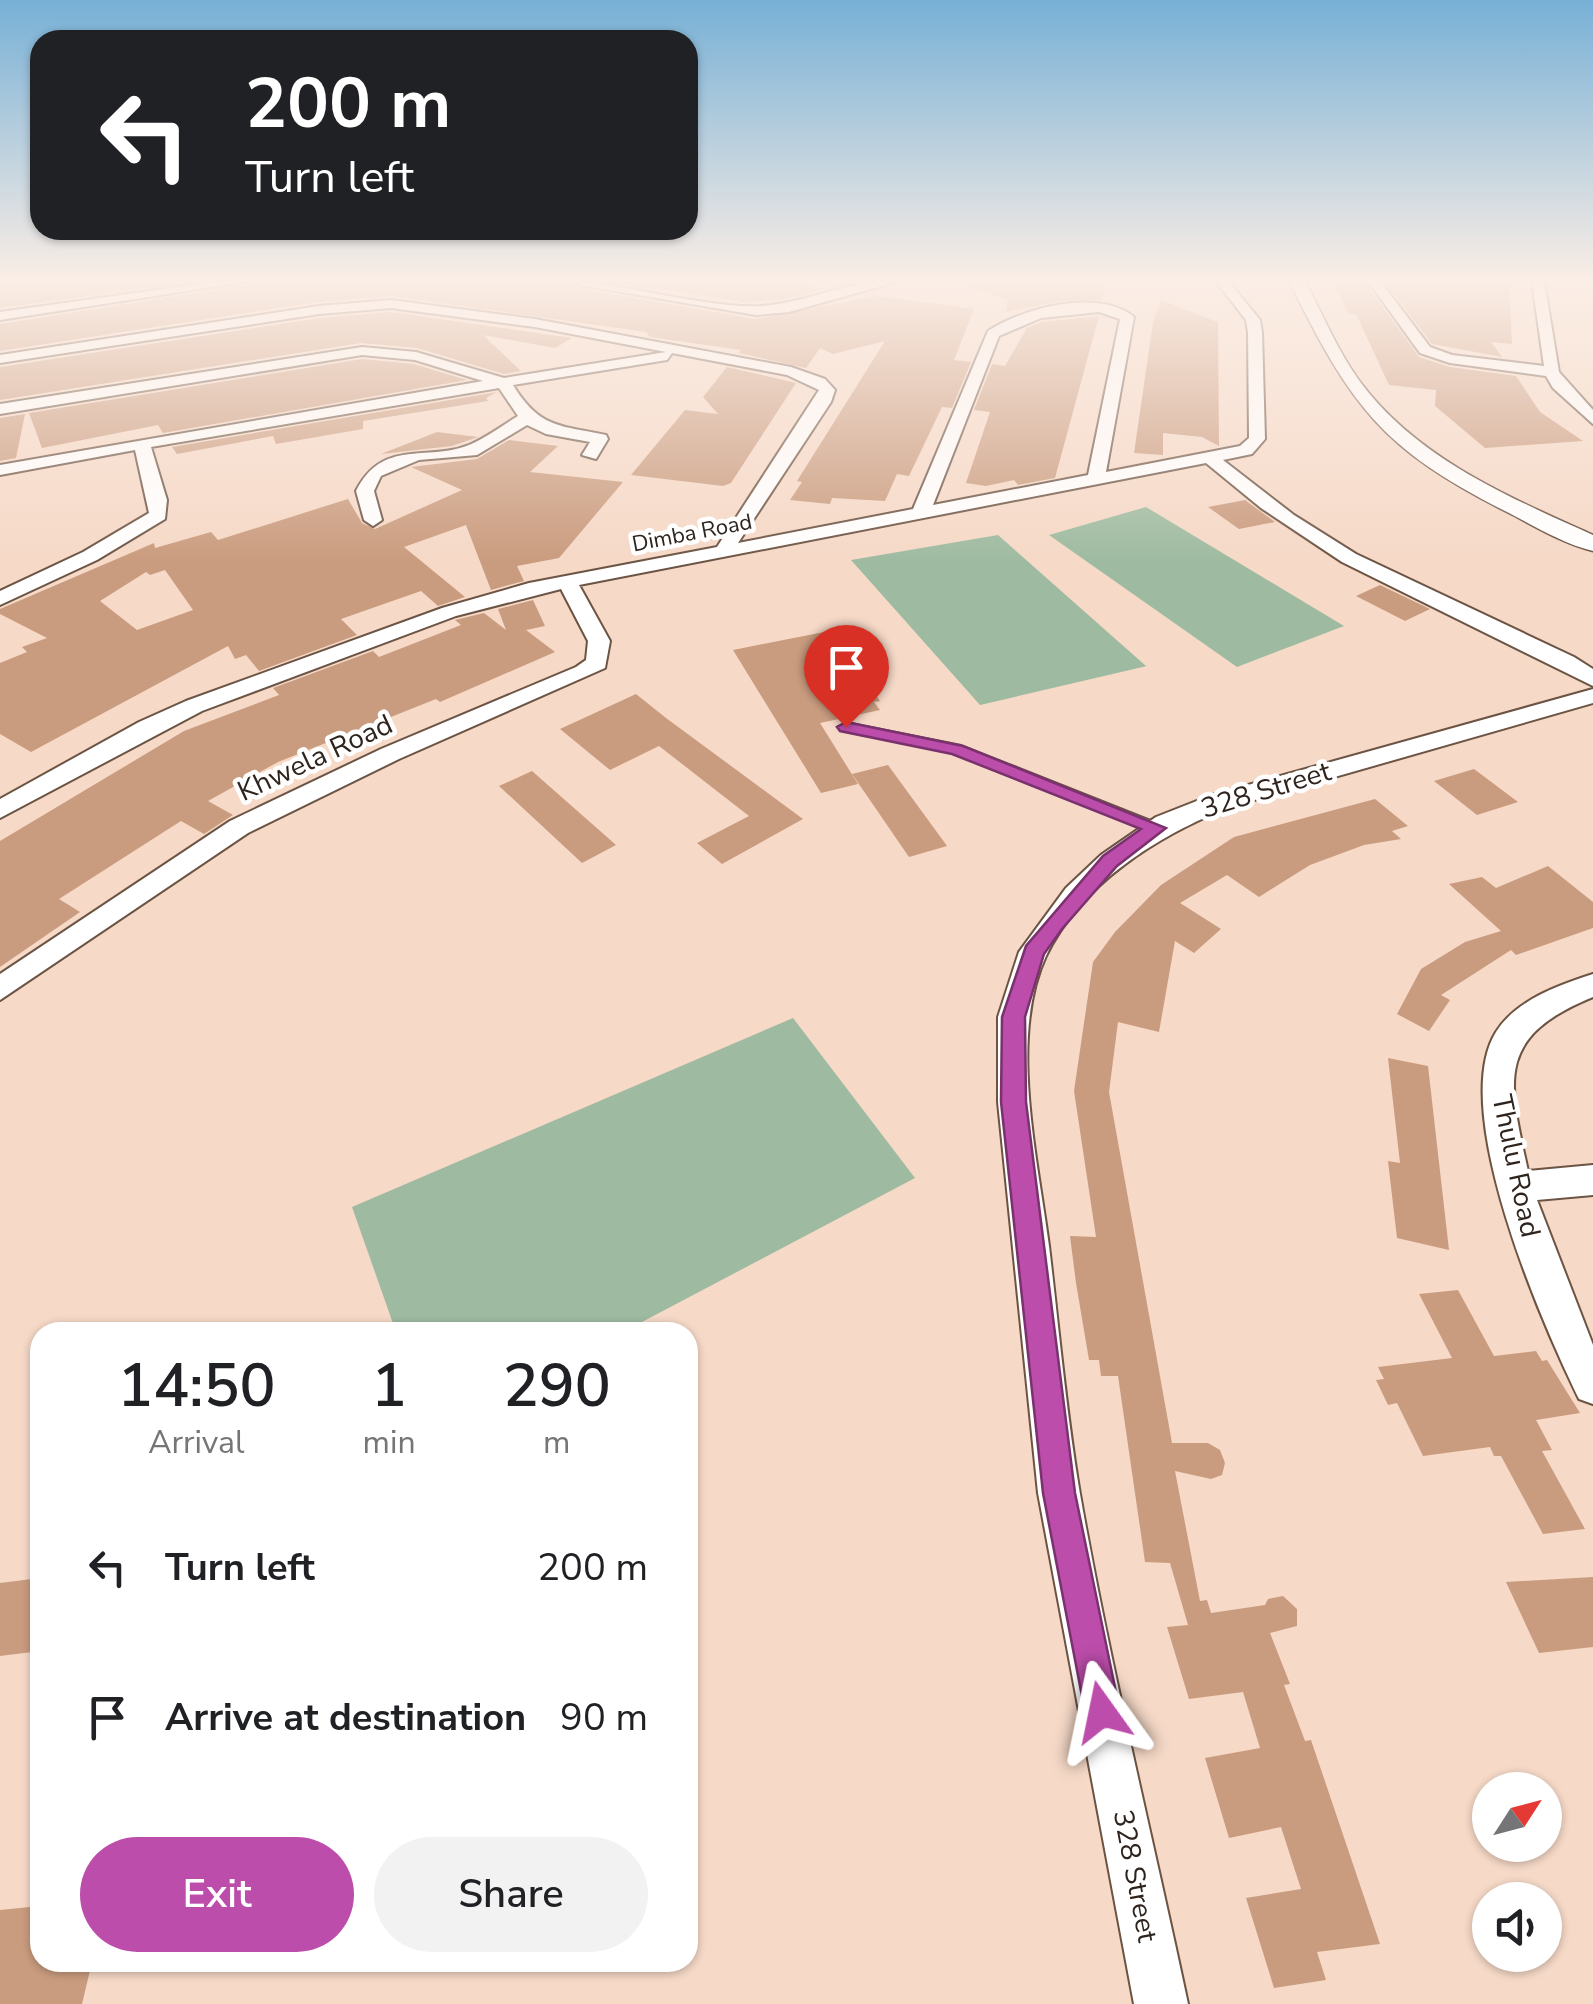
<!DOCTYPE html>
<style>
body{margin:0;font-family:"Nunito Sans",sans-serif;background:#f2f2f2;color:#202124;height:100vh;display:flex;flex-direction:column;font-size:38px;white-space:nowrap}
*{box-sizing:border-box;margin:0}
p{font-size:32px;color:#757577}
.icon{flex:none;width:55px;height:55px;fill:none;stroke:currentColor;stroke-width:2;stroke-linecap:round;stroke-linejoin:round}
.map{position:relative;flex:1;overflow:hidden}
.panel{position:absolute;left:30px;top:1322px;width:668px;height:650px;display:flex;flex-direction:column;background:#fff;border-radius:30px;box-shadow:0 2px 8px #0004}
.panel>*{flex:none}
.hud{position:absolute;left:30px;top:30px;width:668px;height:210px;border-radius:30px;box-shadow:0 2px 8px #0004;background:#202124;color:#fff;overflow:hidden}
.needle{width:65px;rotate:54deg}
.tools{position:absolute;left:1472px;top:1772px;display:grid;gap:20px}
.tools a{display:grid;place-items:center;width:90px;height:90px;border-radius:50%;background:#fff;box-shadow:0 2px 8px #0004;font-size:50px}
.pin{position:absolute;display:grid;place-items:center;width:85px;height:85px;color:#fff;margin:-102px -42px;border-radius:50% 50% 50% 0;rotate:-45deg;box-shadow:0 0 10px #0007}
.pin .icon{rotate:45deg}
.me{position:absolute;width:110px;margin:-55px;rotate:348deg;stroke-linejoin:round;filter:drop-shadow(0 0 8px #0008)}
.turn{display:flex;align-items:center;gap:35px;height:210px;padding:0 50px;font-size:45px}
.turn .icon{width:130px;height:130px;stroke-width:2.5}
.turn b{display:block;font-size:70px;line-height:85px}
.eta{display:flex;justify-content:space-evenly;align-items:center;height:170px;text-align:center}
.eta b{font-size:60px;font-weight:600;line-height:70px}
.action{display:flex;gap:20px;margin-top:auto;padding:20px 50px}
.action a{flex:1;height:115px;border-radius:60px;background:#bc4daa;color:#fff;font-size:40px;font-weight:600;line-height:115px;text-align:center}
.action a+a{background:#f2f2f2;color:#202124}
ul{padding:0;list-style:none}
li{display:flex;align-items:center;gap:30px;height:150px;padding:0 50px}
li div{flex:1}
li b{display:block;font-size:38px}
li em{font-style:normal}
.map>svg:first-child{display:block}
</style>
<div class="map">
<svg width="1593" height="2004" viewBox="0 0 1593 2004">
<rect width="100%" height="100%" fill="#f6d9c7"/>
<g fill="#9ebba1">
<path d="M 1146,507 L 1344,626 L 1237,667 L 1049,535 Z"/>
<path d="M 998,535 L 1146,666 L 1147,666 L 980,705 L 851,560 Z"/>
<path d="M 793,1018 L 915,1178 L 623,1332 L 396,1332 L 352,1207 Z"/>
</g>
<g fill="#ca9c7f" fill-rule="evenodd">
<path d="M 26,281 L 197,281 L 0,308 L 0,287 Z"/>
<path d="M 309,281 L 500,281 L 570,287 L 755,319 L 877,296 L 974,309 L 954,360 L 971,362 L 952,408 L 942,407 L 909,476 L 897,474 L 885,501 L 832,498 L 830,504 L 790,500 L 802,482 L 797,481 L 885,341 L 833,354 L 820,348 L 806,368 L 739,353 L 741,350 L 650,337 L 646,332 L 391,296 L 318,302 L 0,351 L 0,324 L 234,287 Z"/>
<path d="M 605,281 L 768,281 L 826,289 L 779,300 L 744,302 Z"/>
<path d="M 963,281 L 1106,281 L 1102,300 L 1060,301 L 1006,312 L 1008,300 L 963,284 Z"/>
<path d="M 1333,281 L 1364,281 L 1419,357 L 1450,367 L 1516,376 L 1540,412 L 1583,441 L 1485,448 L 1435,406 L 1436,390 L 1389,385 L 1356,314 L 1349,314 Z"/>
<path d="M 1384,281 L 1509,281 L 1512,344 L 1491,342 L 1502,357 L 1432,344 Z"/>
<path d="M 1161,300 L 1218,322 L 1219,446 L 1202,437 L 1163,433 L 1163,455 L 1134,453 L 1153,322 Z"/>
<path d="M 391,312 L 572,338 L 555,348 L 483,335 L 521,371 L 504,374 L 417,348 L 361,343 L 0,400 L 0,367 L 319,318 Z"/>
<path d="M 1099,316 L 1055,478 L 1018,485 L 1014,480 L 986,486 L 966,483 L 990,412 L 974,410 L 992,364 L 1005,366 L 1027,328 L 1042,322 Z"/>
<path d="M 362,359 L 414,364 L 467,380 L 163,433 L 158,425 L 42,448 L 29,413 Z"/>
<path d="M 727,367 L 796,383 L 731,483 L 723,486 L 631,475 L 685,410 L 718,414 L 703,397 Z"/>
<path d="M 497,392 L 486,398 L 488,401 L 363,421 L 363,429 L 276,444 L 273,436 L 177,454 L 172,447 Z"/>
<path d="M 25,414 L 16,458 L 0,461 L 0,418 Z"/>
<path d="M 437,432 L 478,437 L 452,446 L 381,454 Z"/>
<path d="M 509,440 L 558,446 L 530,472 L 623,482 L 559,558 L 517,566 L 524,581 L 491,590 L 466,525 L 404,547 L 465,597 L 438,606 L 421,591 L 341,619 L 357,635 L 259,671 L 246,655 L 235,659 L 228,646 L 31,752 L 0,734 L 0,663 L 27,652 L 22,647 L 47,638 L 0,614 L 0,609 L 154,543 L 155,548 L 211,532 L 218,540 L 348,499 L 362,523 L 375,529 L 462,490 L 411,467 L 477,459 ZM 165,570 L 193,610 L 137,630 L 100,601 L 146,572 L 150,575 Z"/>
<path d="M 1245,500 L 1275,522 L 1239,529 L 1208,507 Z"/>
<path d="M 1380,585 L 1430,609 L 1405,621 L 1356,596 Z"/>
<path d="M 533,600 L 545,626 L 526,630 L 555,652 L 440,702 L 436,699 L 278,762 L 208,801 L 233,815 L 204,834 L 181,821 L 59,899 L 80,912 L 0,967 L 0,841 L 184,731 L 279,695 L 273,688 L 373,651 L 379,657 L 461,625 L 455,620 L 484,613 L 506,630 L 498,609 Z"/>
<path d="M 829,631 L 880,701 L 874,702 L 880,710 L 820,723 L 858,784 L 821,793 L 733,650 Z"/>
<path d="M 636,694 L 666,718 L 803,819 L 722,864 L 697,843 L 749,816 L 659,746 L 610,770 L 560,729 Z"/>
<path d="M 888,765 L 947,846 L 909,857 L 852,774 Z"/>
<path d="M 1474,769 L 1518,802 L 1477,815 L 1434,781 Z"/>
<path d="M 532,771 L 616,845 L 582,863 L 499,786 Z"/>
<path d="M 1375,799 L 1408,826 L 1392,831 L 1401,839 L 1364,845 L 1310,865 L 1259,897 L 1227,875 L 1180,903 L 1221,929 L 1194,953 L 1175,941 L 1159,1032 L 1118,1022 L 1109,1092 L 1172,1443 L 1208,1443 L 1220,1450 L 1225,1463 L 1222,1475 L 1211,1479 L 1175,1471 L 1200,1601 L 1207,1600 L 1211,1613 L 1265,1605 L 1268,1599 L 1283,1596 L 1297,1609 L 1297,1626 L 1270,1633 L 1290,1684 L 1284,1685 L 1305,1741 L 1311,1740 L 1380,1944 L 1317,1952 L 1326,1980 L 1274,1988 L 1246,1898 L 1301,1889 L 1281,1827 L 1229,1838 L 1205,1758 L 1260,1748 L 1243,1692 L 1189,1699 L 1167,1627 L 1188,1625 L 1170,1563 L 1145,1562 L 1118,1376 L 1101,1376 L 1099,1360 L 1089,1360 L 1076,1283 L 1070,1236 L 1096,1237 L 1074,1091 L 1093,962 L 1115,932 L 1161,885 L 1234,837 Z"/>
<path d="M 1548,866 L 1593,902 L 1593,928 L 1516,955 L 1511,950 L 1441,995 L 1450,1000 L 1429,1031 L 1397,1014 L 1421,969 L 1465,942 L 1501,931 L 1449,884 L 1482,877 L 1496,888 Z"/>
<path d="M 1388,1058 L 1428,1066 L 1449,1250 L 1397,1238 L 1388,1161 L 1400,1163 Z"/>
<path d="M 1458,1290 L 1494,1356 L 1536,1351 L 1542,1361 L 1547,1360 L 1580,1413 L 1536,1420 L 1552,1450 L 1542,1451 L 1585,1529 L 1543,1534 L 1501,1456 L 1494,1456 L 1490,1447 L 1423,1456 L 1397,1403 L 1388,1405 L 1376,1380 L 1384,1379 L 1378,1367 L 1452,1358 L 1419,1294 Z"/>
<path d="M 1593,1577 L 1593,1647 L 1539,1653 L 1506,1582 Z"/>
<path d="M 40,1578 L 40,1651 L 0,1656 L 0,1583 Z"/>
<path d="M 40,1906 L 40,1962 L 92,1962 L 82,2004 L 0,2004 L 0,1910 Z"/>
</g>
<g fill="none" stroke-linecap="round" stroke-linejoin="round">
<g stroke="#6c5444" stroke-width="4">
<path id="service" d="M 846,723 L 961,746 L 1161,825 L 1162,828 L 1161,831 L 1151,831 L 954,752 L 842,729 L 840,727 Z"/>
</g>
<g stroke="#6c5444" stroke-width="4">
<g id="minor">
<path d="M 221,281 L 251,281 L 0,320 L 0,312 Z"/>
<path d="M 557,281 L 585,281 C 633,288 718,309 762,306 C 808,303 854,278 899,281 L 789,312 L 756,315 Z"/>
<path d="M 1216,281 L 1228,281 L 1260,320 L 1262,332 L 1265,439 L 1252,454 L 1223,460 L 1294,515 L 1356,554 L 1574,657 L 1593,669 L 1593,686 L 1342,562 L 1261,508 L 1206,463 L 579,585 L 610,641 L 605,668 L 399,759 L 248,833 L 0,1000 L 0,974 L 230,821 L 381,749 L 576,667 L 586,660 L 588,641 L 561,589 L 456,616 L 202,711 L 0,818 L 0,799 L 139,722 L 186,701 L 442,608 L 529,583 L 717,547 L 819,390 L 787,375 L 672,353 L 667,360 L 513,385 C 540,429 560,425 606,435 L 608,439 L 596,459 L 582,455 L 590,442 L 546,434 L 527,425 L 477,455 L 419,460 L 381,476 L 374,491 L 382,520 L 373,526 L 364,520 L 356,491 C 383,438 426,462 469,445 C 486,438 503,425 518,416 L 499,388 L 151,447 L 167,500 L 165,519 L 97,560 L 0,605 L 0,591 L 83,552 L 149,513 L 135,450 L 0,475 L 0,465 L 483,381 L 415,360 L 362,355 L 0,414 L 0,404 L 362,347 L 416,352 L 504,378 L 666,352 L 535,327 L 391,308 L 319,314 L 0,363 L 0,355 L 319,306 L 391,300 L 535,319 L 791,367 L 825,379 L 835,390 L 831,402 L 738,543 L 913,509 L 988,331 C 1023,308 1098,288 1134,317 L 1106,472 L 1240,446 L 1249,438 L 1248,332 L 1246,320 ZM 1099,312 L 1120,319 L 1088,475 L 933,505 L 999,336 L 1041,318 Z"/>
<path d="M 1368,281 L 1380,281 L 1430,347 L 1452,355 L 1544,366 L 1532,281 L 1544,281 L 1559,372 L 1593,410 L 1593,424 L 1553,388 L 1546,376 L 1450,363 L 1420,353 Z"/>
<path d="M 1593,689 L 1593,703 L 1230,807 C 1159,835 1081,883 1046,956 C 1008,1037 1038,1160 1049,1246 C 1059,1329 1066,1412 1080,1494 C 1110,1665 1152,1834 1188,2004 L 1134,2004 L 1038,1493 L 998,1102 L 998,1017 L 1019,952 L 1066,888 L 1101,855 L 1156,817 L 1212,795 Z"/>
<path d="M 1593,974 L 1593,997 C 1495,1037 1508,1080 1528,1171 L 1593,1165 L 1593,1195 L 1537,1200 L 1593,1345 L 1593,1404 L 1579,1399 C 1542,1323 1448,1109 1496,1032 C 1516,1000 1559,985 1593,974 Z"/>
</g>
</g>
<g stroke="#6c5444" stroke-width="3">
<path id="tertiary" d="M 1289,281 L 1305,281 C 1323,315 1338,352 1361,383 C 1418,459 1509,497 1593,535 L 1593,551 C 1564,544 1536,527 1509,513 C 1381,449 1351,406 1289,281 Z"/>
</g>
<use href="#service" fill="#fff" fill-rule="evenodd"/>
<use href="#minor" fill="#fff" fill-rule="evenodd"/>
<use href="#tertiary" fill="#fff" fill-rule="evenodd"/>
</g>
<linearGradient id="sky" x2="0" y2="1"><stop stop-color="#77b0d6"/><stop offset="0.5" stop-color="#fbeee6"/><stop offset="1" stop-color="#fbeee6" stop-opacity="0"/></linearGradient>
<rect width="1593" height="561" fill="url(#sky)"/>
<path fill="#bc4daa" stroke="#7a326e" stroke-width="2.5" d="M 846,722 L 963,746 L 1166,828 L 1117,866 L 1062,929 L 1044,954 L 1025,1017 L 1026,1102 L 1075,1493 L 1120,1712 L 1115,1725 L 1102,1730 L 1090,1725 L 1085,1712 L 1043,1493 L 1001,1102 L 1002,1017 L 1026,946 L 1103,856 L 1141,829 L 952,754 L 840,731 L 837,727 Z"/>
<g text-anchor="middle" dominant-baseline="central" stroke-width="9" stroke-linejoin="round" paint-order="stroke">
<g font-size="22" fill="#2e241d" stroke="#fff">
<text transform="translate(692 533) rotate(-11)">Dimba Road</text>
</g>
<g font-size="28" fill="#2e241d" stroke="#fff">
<text transform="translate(315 758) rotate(-25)">Khwela Road</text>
<text transform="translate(1266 790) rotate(-17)">328 Street</text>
<text transform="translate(1516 1166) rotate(78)">Thulu Road</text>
<text transform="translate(1135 1876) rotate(79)">328 Street</text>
</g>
</g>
</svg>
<div class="tools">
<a><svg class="needle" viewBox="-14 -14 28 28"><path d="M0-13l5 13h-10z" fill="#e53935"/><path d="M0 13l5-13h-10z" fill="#757577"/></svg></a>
<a><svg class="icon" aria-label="sound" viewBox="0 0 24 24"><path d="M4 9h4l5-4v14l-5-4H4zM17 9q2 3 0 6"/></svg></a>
</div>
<div class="pin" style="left:846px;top:727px;background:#d93025"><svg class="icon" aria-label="arrive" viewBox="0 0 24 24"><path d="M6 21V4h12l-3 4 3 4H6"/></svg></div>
<svg class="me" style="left:1102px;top:1712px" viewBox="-20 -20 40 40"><path d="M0-17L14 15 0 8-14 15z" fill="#bc4daa" stroke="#fff" stroke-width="4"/></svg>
<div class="hud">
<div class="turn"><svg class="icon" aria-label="left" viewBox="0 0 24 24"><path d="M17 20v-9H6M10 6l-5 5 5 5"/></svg><div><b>200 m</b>Turn left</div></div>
</div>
<section class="panel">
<div class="eta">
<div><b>14:50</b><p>Arrival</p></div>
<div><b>1</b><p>min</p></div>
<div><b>290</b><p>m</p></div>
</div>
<ul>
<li><svg class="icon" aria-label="left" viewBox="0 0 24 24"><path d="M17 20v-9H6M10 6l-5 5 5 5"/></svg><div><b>Turn left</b></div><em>200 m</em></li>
<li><svg class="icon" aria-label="arrive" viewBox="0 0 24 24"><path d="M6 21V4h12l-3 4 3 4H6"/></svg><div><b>Arrive at destination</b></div><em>90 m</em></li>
</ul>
<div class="action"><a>Exit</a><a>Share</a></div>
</section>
</div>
